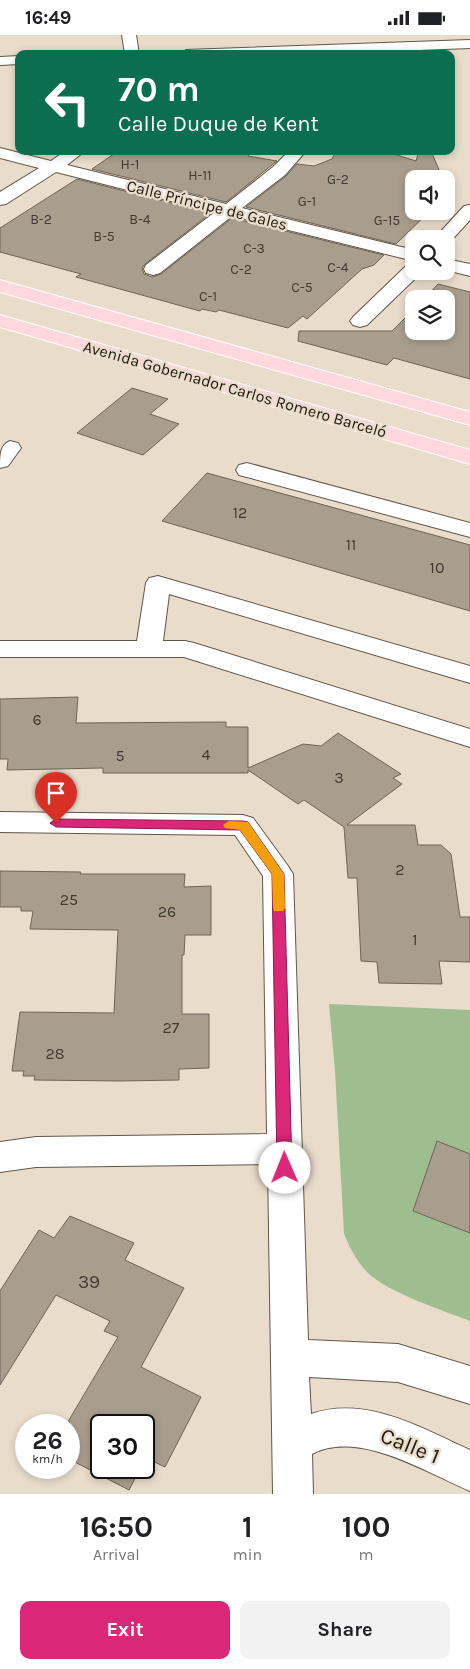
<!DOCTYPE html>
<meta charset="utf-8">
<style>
body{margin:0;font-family:Karla,sans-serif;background:#f2f2f2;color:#202124;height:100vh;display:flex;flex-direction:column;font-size:19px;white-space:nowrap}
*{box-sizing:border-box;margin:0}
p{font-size:16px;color:#757577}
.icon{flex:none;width:28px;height:28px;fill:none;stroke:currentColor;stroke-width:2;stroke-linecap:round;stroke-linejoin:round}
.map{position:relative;height:1459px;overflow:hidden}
.panel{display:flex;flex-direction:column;background:#fff;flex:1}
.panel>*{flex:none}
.top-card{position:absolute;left:15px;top:15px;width:440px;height:105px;border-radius:10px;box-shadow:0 2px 8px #0003;background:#0b6e4f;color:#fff;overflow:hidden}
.fabs{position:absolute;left:405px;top:135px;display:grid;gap:10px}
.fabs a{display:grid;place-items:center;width:50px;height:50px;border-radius:10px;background:#fff;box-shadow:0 2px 8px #0003;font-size:25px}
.speed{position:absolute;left:15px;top:1379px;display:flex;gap:10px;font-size:25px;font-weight:700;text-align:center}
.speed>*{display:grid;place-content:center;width:65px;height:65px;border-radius:50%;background:#fff;box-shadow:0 2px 8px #0003;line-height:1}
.speed small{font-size:12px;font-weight:400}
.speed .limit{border:2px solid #111;border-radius:8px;background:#fff;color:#111}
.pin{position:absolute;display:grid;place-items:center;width:42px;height:42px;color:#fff;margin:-51px -21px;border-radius:50% 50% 50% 0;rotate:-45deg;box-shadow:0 0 5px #0007}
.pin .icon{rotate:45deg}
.me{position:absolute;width:55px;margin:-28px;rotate:359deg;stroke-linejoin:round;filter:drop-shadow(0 0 4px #0008)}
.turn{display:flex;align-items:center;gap:18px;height:105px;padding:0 20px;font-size:22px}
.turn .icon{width:65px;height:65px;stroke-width:2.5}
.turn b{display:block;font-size:35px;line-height:42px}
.eta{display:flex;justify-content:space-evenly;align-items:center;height:85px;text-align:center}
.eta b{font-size:30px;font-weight:700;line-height:35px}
.button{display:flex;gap:10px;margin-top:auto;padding:10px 20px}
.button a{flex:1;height:58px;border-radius:10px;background:#db2777;color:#fff;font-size:20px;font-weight:700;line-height:58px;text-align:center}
.button a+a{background:#f2f2f2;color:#202124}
.status{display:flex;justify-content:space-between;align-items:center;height:35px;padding:0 25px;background:#fff;direction:ltr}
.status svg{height:14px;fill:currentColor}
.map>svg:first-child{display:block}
</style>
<div class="status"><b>16:49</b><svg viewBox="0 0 49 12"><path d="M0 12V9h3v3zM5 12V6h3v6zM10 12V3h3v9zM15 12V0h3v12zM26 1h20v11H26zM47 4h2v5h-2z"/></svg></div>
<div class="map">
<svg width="470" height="1459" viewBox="0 0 470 1459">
<rect width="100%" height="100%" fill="#e9dccb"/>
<path fill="#9ebe8f" d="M 329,969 L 470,975 L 470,1286 C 442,1275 389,1258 368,1238 C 357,1227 350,1213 344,1199 L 335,1036 Z"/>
<g fill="#a99e8e" stroke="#6e6355">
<path d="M 118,116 L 252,116 L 248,121 L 277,126 L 226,167 L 92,134 Z"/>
<path d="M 339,116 L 384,116 L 416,126 L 419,116 L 431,116 L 443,144 L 414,144 L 414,176 L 430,176 L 396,209 L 246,172 L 286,141 L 297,129 L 314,131 L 332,124 L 335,118 Z"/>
<path d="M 77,144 L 211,178 L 145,229 L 142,233 L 144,239 L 152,242 L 161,239 L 232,183 L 384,220 L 374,230 L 362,234 L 307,284 L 303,281 L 288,293 L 219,275 L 216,277 L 202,274 L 200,276 L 76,242 L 81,239 L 0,217 L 0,193 Z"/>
<path d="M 438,249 L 470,257 L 470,344 L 394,323 L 387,330 L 298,306 L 299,296 L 392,296 L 414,274 L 414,296 L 446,296 L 446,264 L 424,264 Z"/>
<path d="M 132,353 L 168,364 L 150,379 L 179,389 L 143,420 L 77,398 Z"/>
<path d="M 207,438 L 470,510 L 470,576 L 162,486 Z"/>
<path d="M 78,662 L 76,688 L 226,687 L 226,692 L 248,692 L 248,733 L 303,709 L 321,711 L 338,698 L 401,739 L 393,743 L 402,749 L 347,790 L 415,790 L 418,810 L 441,810 L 451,819 L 460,882 L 470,882 L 470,927 L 439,926 L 442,949 L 379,948 L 377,927 L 361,926 L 357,843 L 348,843 L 344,792 L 304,765 L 298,769 L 248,735 L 248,738 L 103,738 L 103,733 L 7,735 L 8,724 L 0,724 L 0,664 Z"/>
<path d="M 0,836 L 81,837 L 80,839 L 185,839 L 184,852 L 211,851 L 211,900 L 185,900 L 184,920 L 182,920 L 182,979 L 209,979 L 209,1033 L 179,1034 L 179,1045 L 120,1046 L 34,1045 L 35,1041 L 23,1041 L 24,1036 L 12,1036 L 20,977 L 114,978 L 118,895 L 30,894 L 33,876 L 21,876 L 21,872 L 0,872 Z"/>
<path d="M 437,1106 L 470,1119 L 470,1198 L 413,1176 Z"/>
<path d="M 70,1181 L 134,1208 L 125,1225 L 184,1253 L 141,1332 L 201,1362 L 165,1432 L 146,1423 L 144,1427 L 144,1390 L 101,1390 L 101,1432 L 141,1432 L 129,1455 L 69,1424 L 69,1385 L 118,1302 L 104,1296 L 110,1286 L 56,1260 L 0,1350 L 0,1256 L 39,1195 L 54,1203 Z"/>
</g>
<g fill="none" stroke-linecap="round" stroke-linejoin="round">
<g stroke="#615748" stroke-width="2">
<g id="minor">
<path d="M 122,0 L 136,0 L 139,19 L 125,19 Z"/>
<path d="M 470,5 L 470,13 L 317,19 L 179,19 L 186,15 Z"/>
<path d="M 19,21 L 19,29 L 0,30 L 0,22 Z"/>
<path d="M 0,113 L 51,126 L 65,116 L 85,116 L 67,130 L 226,169 L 273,132 L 289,116 L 306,116 L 285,140 L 242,173 L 414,215 L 414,226 L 232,181 L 160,238 L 153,240 L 146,238 L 144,234 L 146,230 L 215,177 L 56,137 L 6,169 L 0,170 L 0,157 L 39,133 L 0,123 Z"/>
<path d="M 470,170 L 470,185 L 449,208 L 446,209 L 446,204 L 434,204 L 464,171 Z"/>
<path d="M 446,224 L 470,229 L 470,241 L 446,235 Z"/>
<path d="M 414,229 L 414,236 L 422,236 L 421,238 L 367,290 L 360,292 L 353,290 L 350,286 L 353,282 L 407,230 Z"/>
<path d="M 10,406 L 18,408 L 21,413 L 8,431 L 0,433 C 0,420 0,410 10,406 Z"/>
<path d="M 247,428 L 470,488 L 470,502 L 239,440 L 236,435 L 239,430 Z"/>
<path d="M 158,541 L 470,631 L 470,648 L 169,559 L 163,606 L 185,606 L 194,608 L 470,694 L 470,712 L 184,622 L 0,622 L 0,606 L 137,606 L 146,548 L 149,543 Z"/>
<path d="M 0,777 L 243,780 L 253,783 L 288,831 L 293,839 L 308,1305 L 398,1309 L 470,1331 L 470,1369 L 398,1347 L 309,1342 L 311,1379 C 366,1360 421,1393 470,1415 L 470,1456 C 427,1438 359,1394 312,1419 L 313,1459 L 273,1459 L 268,1129 L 36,1132 L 0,1137 L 0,1107 L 36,1102 L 267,1099 L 263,841 L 235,800 L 0,797 Z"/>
</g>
</g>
<g stroke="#fff" stroke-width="2">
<g id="major">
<path d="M 0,245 L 470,377 L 470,390 L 0,257 Z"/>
<path d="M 0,280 L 470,415 L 470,429 L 0,292 Z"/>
</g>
</g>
<use href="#minor" fill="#fff" fill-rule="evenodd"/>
<use href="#major" fill="#ffd8dd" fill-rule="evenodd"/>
</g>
<path fill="#db2777" stroke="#8e194d" d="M 56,784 L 243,786 L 248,787 L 282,836 L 284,839 L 292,1133 L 290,1138 L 285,1139 L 280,1138 L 277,1133 L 272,839 L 240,795 L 56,792 L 50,788 Z"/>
<path fill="#f59e0b" d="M 229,786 L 248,787 L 282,836 L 284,839 L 285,873 L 283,876 L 274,876 L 273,873 L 272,839 L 240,795 L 225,793 L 223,790 Z"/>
<g text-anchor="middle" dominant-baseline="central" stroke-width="4.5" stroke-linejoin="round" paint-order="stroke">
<g font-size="14" fill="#403a32">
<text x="130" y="129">H-1</text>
<text x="200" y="140">H-11</text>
<text x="338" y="144">G-2</text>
<text x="307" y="166">G-1</text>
<text x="41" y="184">B-2</text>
<text x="140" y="184">B-4</text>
<text x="387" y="185">G-15</text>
<text x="104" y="201">B-5</text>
<text x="254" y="213">C-3</text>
<text x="338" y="232">C-4</text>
<text x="241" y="234">C-2</text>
<text x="302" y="252">C-5</text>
<text x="208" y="261">C-1</text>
</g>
<g font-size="16" fill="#1d1913" stroke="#e9dccb">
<text transform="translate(207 170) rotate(14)">Calle Príncipe de Gales</text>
<text transform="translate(235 354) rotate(16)">Avenida Gobernador Carlos Romero Barceló</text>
</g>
<g font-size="16" fill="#403a32">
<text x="240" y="477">12</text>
<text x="351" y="509">11</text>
<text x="437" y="532">10</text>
<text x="37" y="684">6</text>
<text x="206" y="719">4</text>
<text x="120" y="720">5</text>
<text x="339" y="742">3</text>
<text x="400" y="834">2</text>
<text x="69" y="864">25</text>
<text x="167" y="876">26</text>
<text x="415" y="904">1</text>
<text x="171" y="992">27</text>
<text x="55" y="1018">28</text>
</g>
<g font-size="19" fill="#403a32">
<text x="89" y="1247">39</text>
</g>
<g font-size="22" fill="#1d1913" stroke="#e9dccb">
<text transform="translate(410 1411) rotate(22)">Calle 1</text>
</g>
</g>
</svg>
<div class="fabs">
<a><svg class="icon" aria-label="sound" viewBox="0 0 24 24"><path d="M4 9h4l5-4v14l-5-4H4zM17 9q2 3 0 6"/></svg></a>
<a><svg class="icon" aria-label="search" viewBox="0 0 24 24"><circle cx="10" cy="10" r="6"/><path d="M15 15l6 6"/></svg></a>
<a><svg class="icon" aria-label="layers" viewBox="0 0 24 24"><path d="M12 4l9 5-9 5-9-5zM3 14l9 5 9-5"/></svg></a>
</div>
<div class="speed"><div>26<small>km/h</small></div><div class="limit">30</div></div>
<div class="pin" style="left:56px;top:788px;background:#d93025"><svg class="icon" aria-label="arrive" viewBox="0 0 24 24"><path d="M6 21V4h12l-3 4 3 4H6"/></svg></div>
<svg class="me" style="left:285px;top:1133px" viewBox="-20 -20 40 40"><circle r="19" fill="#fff"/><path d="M0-13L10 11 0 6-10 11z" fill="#db2777"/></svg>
<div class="top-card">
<div class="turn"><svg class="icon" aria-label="left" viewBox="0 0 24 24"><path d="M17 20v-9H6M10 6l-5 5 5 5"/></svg><div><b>70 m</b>Calle Duque de Kent</div></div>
</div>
</div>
<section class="panel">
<div class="eta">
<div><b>16:50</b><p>Arrival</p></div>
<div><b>1</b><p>min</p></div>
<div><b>100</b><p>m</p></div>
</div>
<div class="button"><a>Exit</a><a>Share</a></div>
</section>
